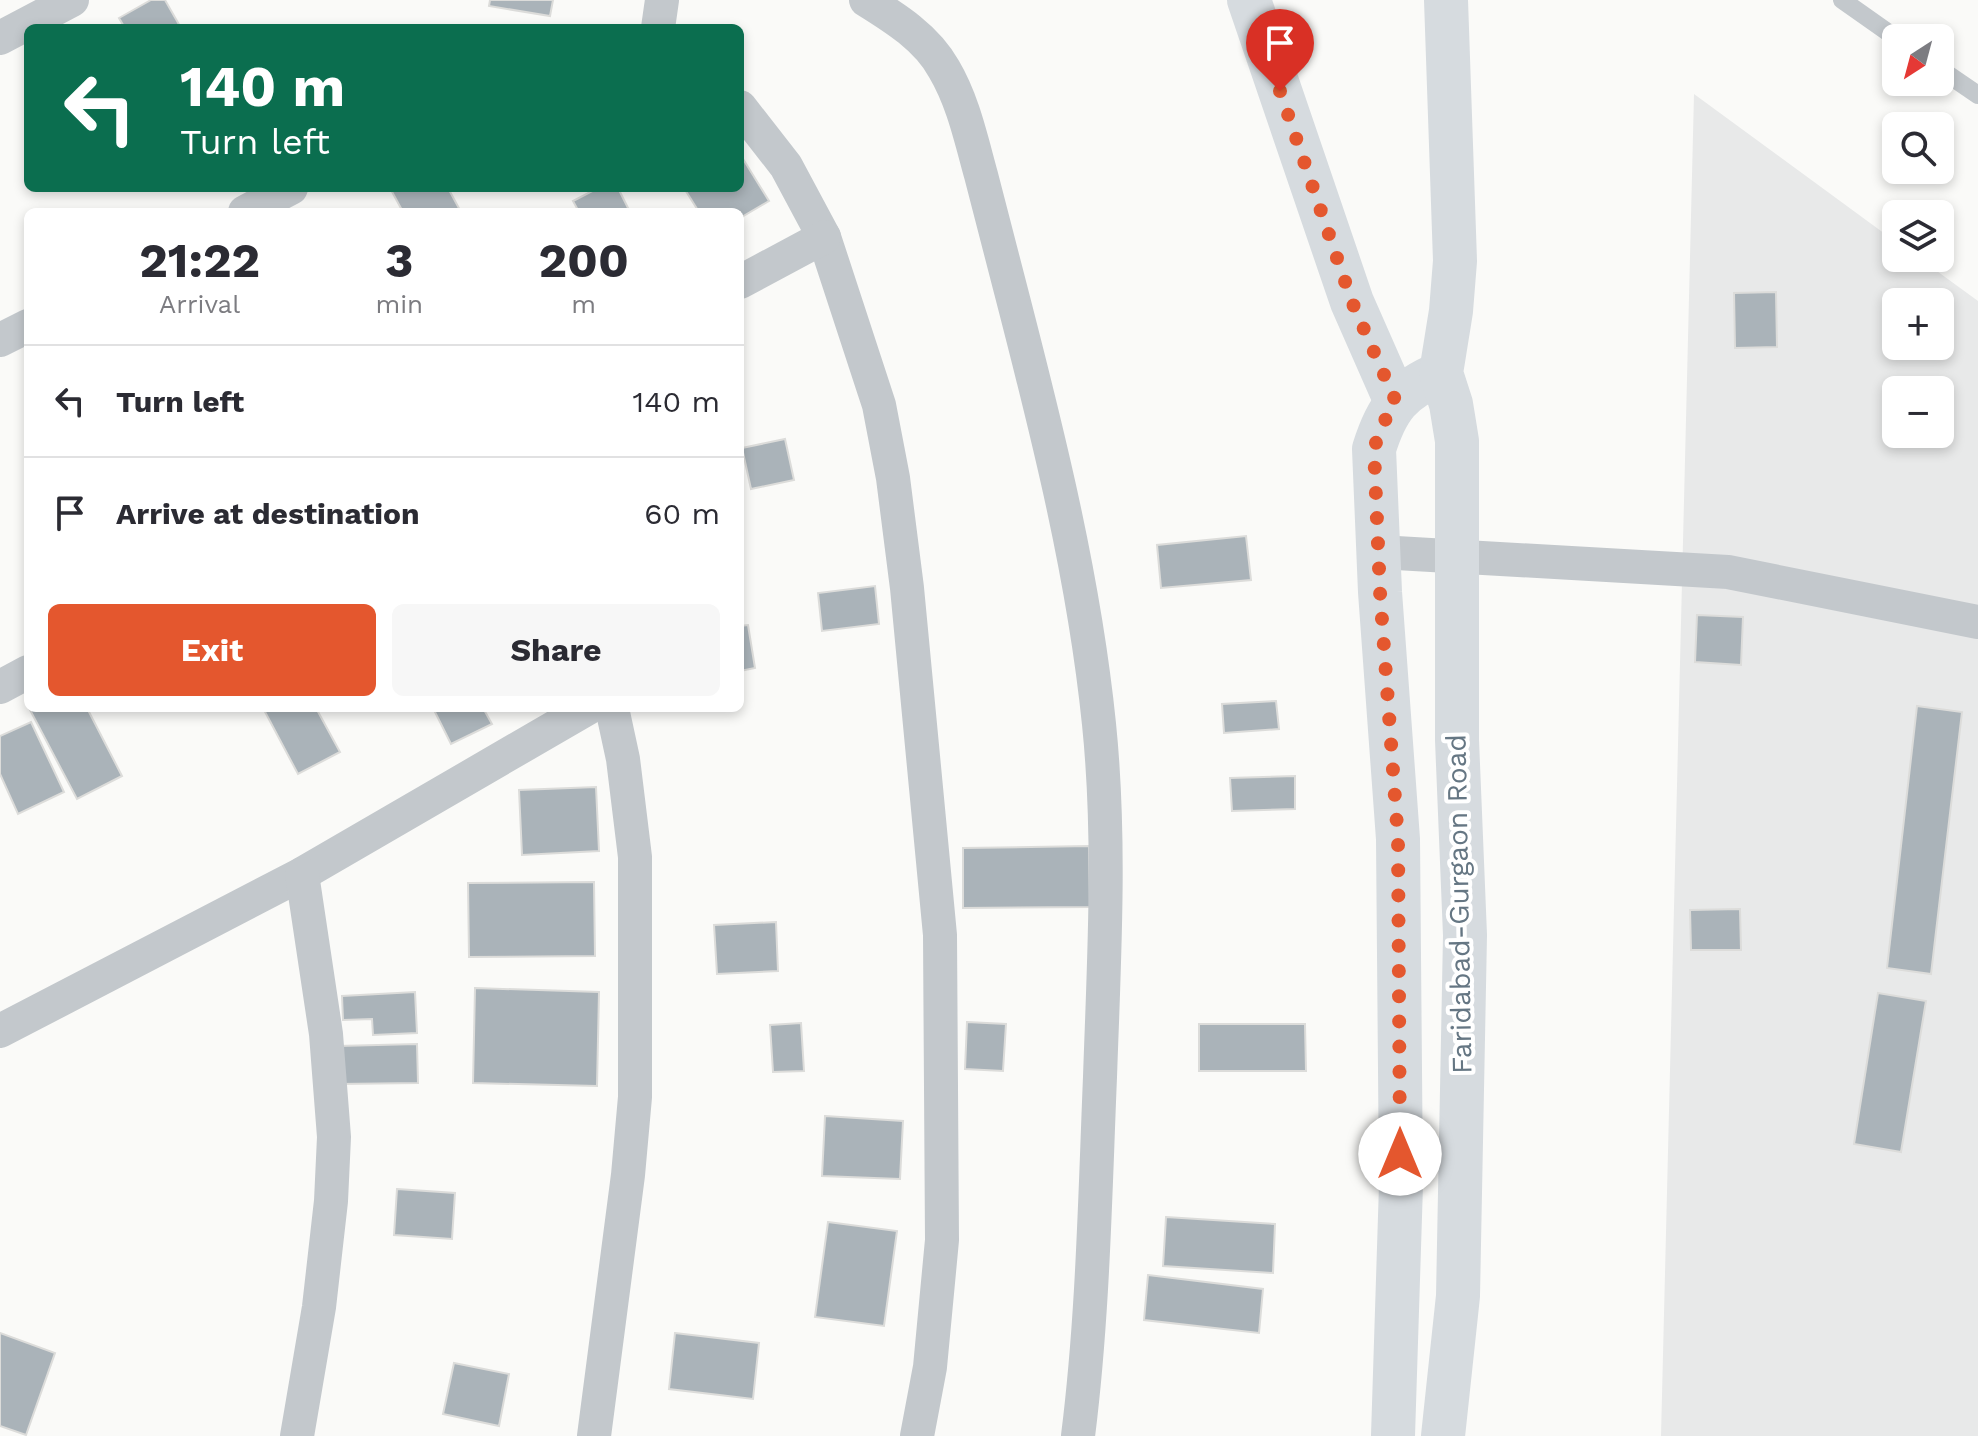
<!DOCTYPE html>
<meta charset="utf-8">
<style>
body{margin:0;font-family:"Work Sans",sans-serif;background:#f7f7f7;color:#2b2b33;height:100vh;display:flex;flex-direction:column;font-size:30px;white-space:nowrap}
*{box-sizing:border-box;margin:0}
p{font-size:26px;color:#7c7c81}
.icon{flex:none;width:44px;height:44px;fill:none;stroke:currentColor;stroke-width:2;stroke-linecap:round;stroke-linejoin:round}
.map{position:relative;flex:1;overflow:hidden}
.sheet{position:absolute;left:24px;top:208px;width:720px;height:504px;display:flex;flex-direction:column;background:#fff;border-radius:12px;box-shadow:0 4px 12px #0003}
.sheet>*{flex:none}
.hud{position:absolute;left:24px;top:24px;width:720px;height:168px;border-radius:12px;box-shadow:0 4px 12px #0003;background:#0b6e4f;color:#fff;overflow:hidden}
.needle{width:52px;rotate:216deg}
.controls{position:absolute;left:1882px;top:24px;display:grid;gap:16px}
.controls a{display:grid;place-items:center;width:72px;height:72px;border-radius:12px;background:#fff;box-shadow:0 4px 12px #0003;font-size:40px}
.pin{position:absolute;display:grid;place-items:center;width:68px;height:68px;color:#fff;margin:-82px -34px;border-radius:50% 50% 50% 0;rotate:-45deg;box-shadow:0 0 8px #0007}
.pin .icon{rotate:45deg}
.me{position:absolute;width:88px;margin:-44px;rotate:0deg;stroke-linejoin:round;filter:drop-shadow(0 0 6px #0008)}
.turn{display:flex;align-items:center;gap:28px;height:168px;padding:0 24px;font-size:36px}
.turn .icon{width:104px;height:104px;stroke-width:2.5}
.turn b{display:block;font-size:56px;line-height:68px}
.eta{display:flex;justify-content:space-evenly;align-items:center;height:136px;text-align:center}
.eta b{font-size:48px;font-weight:700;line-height:56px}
.action{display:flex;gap:16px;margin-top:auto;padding:16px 24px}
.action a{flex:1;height:92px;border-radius:12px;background:#e4572e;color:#fff;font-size:32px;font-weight:700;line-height:92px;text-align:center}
.action a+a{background:#f7f7f7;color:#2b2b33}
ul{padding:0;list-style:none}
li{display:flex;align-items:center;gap:24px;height:112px;padding:0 24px;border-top:2px solid #e1e1e2}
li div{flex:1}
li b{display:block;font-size:30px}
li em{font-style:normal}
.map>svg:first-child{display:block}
</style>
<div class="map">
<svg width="1978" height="1436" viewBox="0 0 1978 1436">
<rect width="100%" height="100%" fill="#fafaf8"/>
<path fill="#e8e9e9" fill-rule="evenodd" d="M 1694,94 L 1896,242 L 1896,258 L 1919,258 L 1978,301 L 1978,1436 L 1661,1436 ZM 1896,302 L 1940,302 L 1940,346 L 1896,346 ZM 1896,390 L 1940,390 L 1940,434 L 1896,434 Z"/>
<g fill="#aab3b9" stroke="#dcdcda" stroke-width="2">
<path d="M 151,0 L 165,0 L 181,28 L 125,28 L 119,18 Z"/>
<path d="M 490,0 L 553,0 L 550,16 L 489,6 Z"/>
<path d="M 740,154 L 769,201 L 740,218 L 740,212 L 699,212 L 684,188 L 740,188 Z"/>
<path d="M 390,188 L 448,188 L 461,212 L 403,212 Z"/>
<path d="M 598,188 L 618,188 L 630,212 L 579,212 L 573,201 Z"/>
<path d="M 1776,292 L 1777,347 L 1735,348 L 1734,293 Z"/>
<path d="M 785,439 L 794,480 L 751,489 L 742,448 Z"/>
<path d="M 1246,536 L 1251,580 L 1161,588 L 1157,545 Z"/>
<path d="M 875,586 L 879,624 L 822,631 L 818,593 Z"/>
<path d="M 1697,615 L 1743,617 L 1741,665 L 1695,662 Z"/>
<path d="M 748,625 L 755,668 L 740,671 L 740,626 Z"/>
<path d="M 1276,701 L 1279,729 L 1224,733 L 1222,704 Z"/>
<path d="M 1917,706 L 1962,712 L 1931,974 L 1887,968 Z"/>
<path d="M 29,708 L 87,708 L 122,776 L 77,799 Z"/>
<path d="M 263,708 L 316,708 L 340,752 L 298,774 Z"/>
<path d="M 433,708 L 483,708 L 492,724 L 451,744 Z"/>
<path d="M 31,722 L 64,792 L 18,814 L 0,774 L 0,736 Z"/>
<path d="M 1295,776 L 1295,809 L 1232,811 L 1230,778 Z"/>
<path d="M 596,787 L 599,851 L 522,855 L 519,790 Z"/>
<path d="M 1089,846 L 1090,907 L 963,908 L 963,848 Z"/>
<path d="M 594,882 L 595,956 L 469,957 L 468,883 Z"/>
<path d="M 1740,909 L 1741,950 L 1691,950 L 1690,910 Z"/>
<path d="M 776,922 L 778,971 L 717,974 L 714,925 Z"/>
<path d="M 475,988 L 599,992 L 597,1086 L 473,1083 Z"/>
<path d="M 415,992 L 417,1033 L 373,1035 L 372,1019 L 343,1020 L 342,996 Z"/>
<path d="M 1878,993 L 1926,1001 L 1901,1152 L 1854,1144 Z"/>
<path d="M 967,1022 L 1006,1024 L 1003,1071 L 965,1069 Z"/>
<path d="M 801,1023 L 804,1071 L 773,1072 L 770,1025 Z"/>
<path d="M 1199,1024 L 1305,1024 L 1306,1071 L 1199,1071 Z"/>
<path d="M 417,1044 L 418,1083 L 339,1084 L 338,1046 Z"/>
<path d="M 825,1116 L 903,1121 L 900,1179 L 822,1176 Z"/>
<path d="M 397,1189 L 455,1193 L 452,1239 L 394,1235 Z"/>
<path d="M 1166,1217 L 1275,1224 L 1273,1273 L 1163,1266 Z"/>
<path d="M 828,1222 L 897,1231 L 884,1326 L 815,1317 Z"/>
<path d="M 1148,1275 L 1263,1289 L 1259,1333 L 1144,1320 Z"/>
<path d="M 0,1333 L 55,1353 L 26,1435 L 0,1426 Z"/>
<path d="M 675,1333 L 759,1343 L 753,1399 L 669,1389 Z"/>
<path d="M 454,1363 L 509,1374 L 499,1426 L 443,1414 Z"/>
</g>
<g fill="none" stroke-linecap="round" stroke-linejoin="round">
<g stroke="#c3c8cc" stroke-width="18">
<path d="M 1842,0 L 1896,38"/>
<path d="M 1940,69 L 1978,95"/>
</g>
<g stroke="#c3c8cc" stroke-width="34">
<path d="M 866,0 C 895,18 927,38 944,69 C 963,101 971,139 981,175 C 991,214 1001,252 1011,291 C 1048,434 1084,577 1099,724 C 1111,841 1104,960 1100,1077 C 1095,1197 1093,1317 1078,1436"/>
<path d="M 658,28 L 662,0"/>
<path d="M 0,38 L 72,0"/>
<path d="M 740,107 L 786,166 L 824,237 L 879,405 L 893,478 L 907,588 L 940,935 L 942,1240 L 930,1367 L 917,1436"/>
<path d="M 245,212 L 291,188"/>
<path d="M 740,282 L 824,237"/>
<path d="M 0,340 L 28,326"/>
<path d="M 1379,552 L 1728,572 L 1978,622"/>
<path d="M 0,687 L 28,672"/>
<path d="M 0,1031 L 302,874 L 588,708"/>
<path d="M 297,1436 L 319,1307 L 331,1201 L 334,1137 L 326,1034 L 302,874"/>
<path d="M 594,1436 L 628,1175 L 635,1097 L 635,857 L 623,759 L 612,708"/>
</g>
<g stroke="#d6dbdf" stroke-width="44">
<path d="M 1249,0 L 1352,302 L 1396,402"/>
<path d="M 1393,1436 L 1401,1185 L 1398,839 L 1380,592 L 1374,449 C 1387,407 1401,390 1441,373"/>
<path d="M 1443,1436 L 1458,1296 L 1465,935 L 1457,740 L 1457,441 L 1451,404 L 1441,373 L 1451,311 L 1455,261 L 1446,0"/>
</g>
</g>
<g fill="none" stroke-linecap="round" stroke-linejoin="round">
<path stroke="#e4572e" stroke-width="14" stroke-dasharray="0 25.2" d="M 1280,91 L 1352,302 L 1396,402 L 1381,427 L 1374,449 L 1380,592 L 1398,839 L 1400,1154"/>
</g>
<g text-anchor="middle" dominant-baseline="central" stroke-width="8" stroke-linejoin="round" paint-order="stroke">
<g font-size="28" fill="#657683" stroke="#fff">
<text transform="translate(1459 904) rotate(-91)">Faridabad-Gurgaon Road</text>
</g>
</g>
</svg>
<div class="controls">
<a><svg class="needle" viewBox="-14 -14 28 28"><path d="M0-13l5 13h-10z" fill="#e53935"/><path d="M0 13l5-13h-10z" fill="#7c7c81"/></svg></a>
<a><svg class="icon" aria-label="search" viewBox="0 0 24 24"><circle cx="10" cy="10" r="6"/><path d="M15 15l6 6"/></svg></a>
<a><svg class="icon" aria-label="layers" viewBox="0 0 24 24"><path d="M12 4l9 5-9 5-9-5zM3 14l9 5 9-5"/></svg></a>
<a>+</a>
<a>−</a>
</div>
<div class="pin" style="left:1280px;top:91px;background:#d93025"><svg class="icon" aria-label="arrive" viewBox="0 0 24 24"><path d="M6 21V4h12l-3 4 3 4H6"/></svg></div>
<svg class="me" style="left:1400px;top:1154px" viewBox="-20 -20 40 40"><circle r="19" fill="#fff"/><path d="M0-13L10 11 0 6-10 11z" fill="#e4572e"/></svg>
<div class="hud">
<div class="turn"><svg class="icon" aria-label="left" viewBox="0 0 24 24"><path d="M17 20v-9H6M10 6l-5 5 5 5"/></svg><div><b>140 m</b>Turn left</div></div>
</div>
<section class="sheet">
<div class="eta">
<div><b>21:22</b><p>Arrival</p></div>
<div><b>3</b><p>min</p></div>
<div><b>200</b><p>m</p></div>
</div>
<ul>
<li><svg class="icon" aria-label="left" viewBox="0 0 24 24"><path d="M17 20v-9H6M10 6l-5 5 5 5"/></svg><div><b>Turn left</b></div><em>140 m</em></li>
<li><svg class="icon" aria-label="arrive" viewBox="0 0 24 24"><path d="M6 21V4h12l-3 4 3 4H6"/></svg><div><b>Arrive at destination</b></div><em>60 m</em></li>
</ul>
<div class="action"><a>Exit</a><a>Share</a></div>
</section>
</div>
